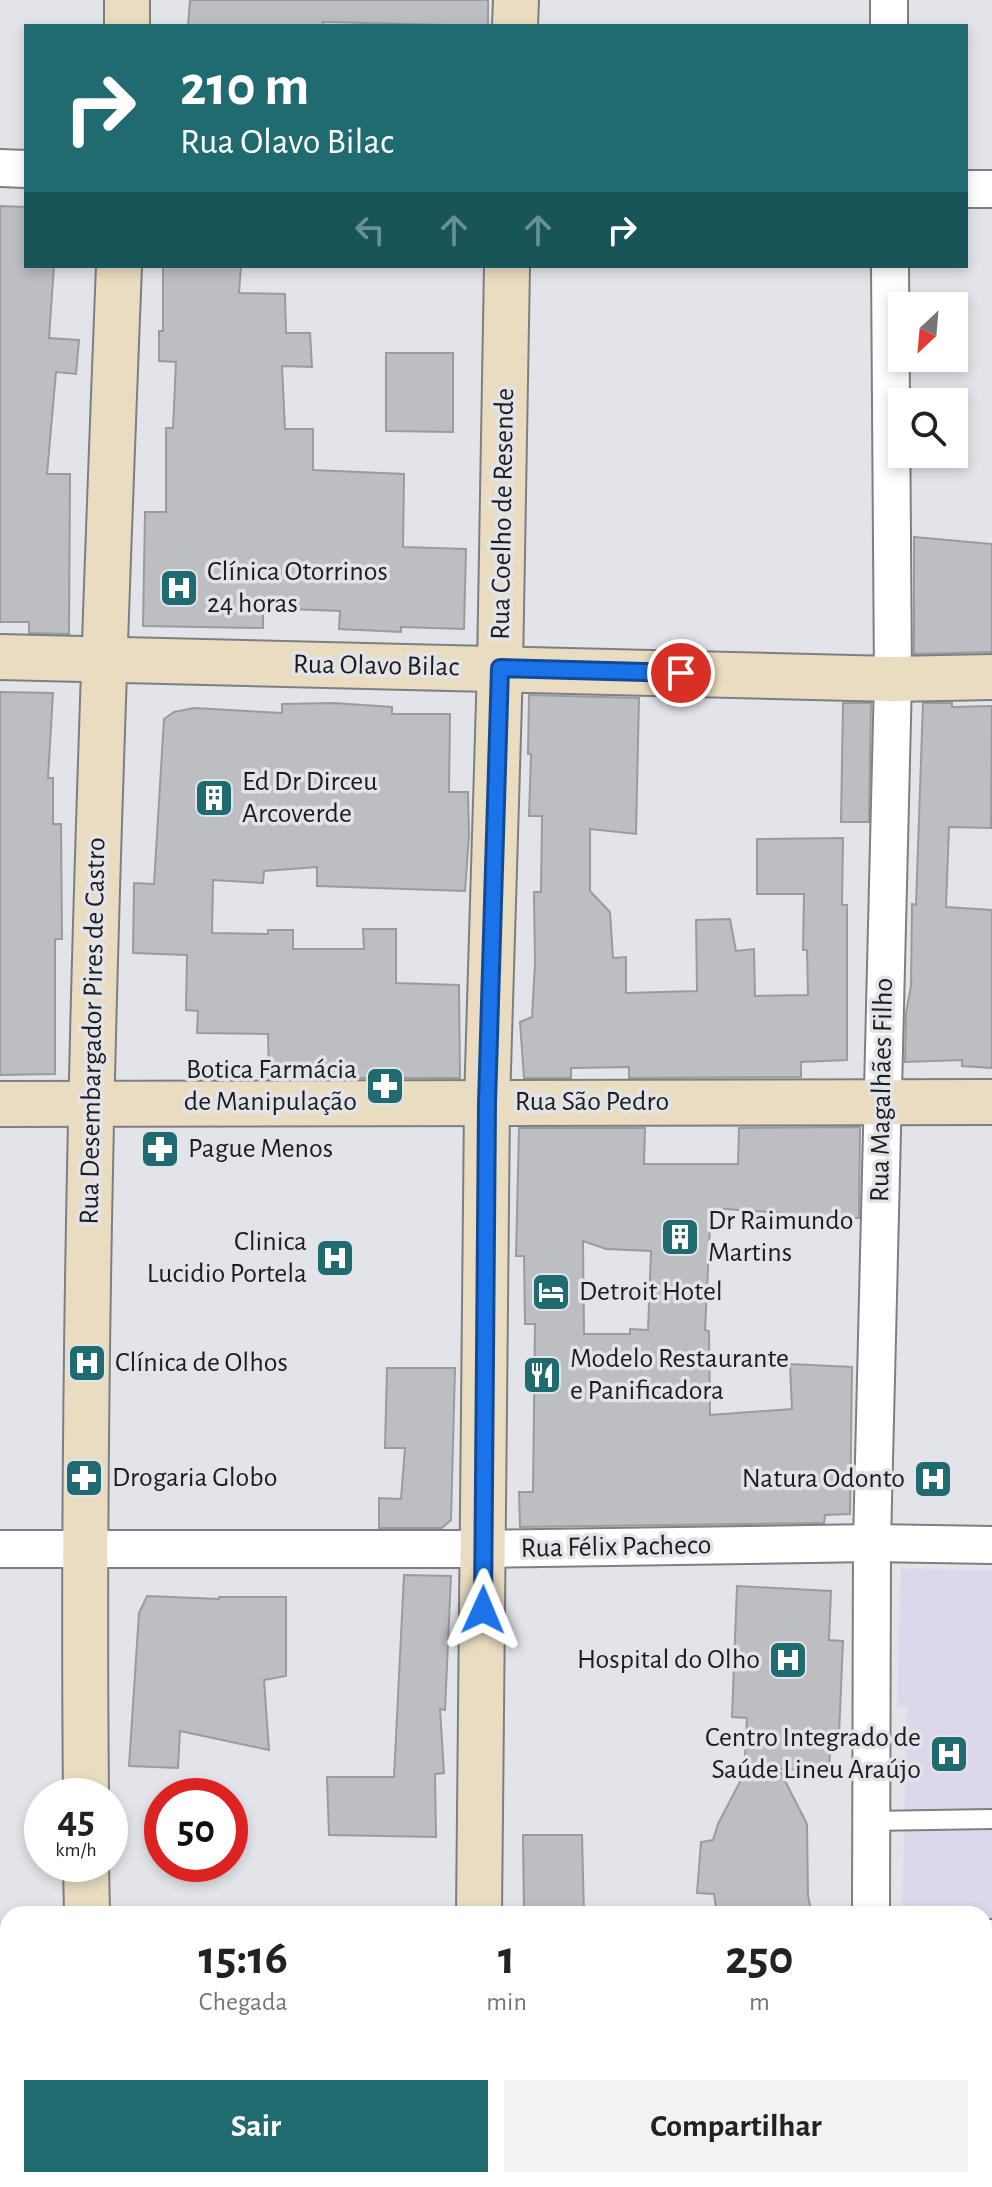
<!DOCTYPE html>
<html lang="pt">
<meta charset="utf-8">
<style>
body{margin:0;font-family:"Alegreya Sans",sans-serif;background:#f2f2f2;color:#222;height:100vh;display:flex;flex-direction:column;font-size:30px;white-space:nowrap}
*{box-sizing:border-box;margin:0}
p{font-size:26px;color:#767676}
.icon{flex:none;width:44px;height:44px;fill:none;stroke:currentColor;stroke-width:2;stroke-linecap:round;stroke-linejoin:round}
.map{position:relative;flex:1;overflow:hidden}
.details{position:absolute;left:0px;top:1906px;width:992px;height:282px;display:flex;flex-direction:column;background:#fff;border-radius:24px 24px 0 0;box-shadow:0 4px 12px #0003}
.details>*{flex:none}
.hud{position:absolute;left:24px;top:24px;width:944px;height:244px;border-radius:0px;box-shadow:0 4px 12px #0003;background:#1f6b70;color:#fff;overflow:hidden}
.needle{width:52px;rotate:206deg}
.controls{position:absolute;left:888px;top:292px;display:grid;gap:16px}
.controls a{display:grid;place-items:center;width:80px;height:80px;border-radius:0px;background:#fff;box-shadow:0 4px 12px #0003;font-size:40px}
.speed{position:absolute;left:24px;top:1778px;display:flex;gap:16px;font-size:40px;font-weight:700;text-align:center}
.speed>*{display:grid;place-content:center;width:104px;height:104px;border-radius:50%;background:#fff;box-shadow:0 4px 12px #0003;line-height:1}
.speed small{font-size:20px;font-weight:400}
.speed .limit{border:12px solid #d22;background:#fff;color:#111}
.pin{position:absolute;display:grid;place-items:center;width:68px;height:68px;color:#fff;margin:-34px;border:4px solid #fff;border-radius:50%;box-shadow:0 2px 8px #0007}
.me{position:absolute;width:88px;margin:-44px;rotate:1deg;stroke-linejoin:round;filter:drop-shadow(0 0 6px #0008)}
.turn{display:flex;align-items:center;gap:28px;height:168px;padding:0 24px;font-size:36px}
.turn .icon{width:104px;height:104px;stroke-width:2.5}
.turn b{display:block;font-size:56px;line-height:68px}
.lanes{display:flex;align-items:center;height:76px;padding:0 24px;background:#0003;justify-content:center;gap:40px;direction:ltr}
.lanes .off{opacity:.35}
.eta{display:flex;justify-content:space-evenly;align-items:center;height:136px;text-align:center}
.eta b{font-size:48px;font-weight:600;line-height:56px}
.action{display:flex;gap:16px;margin-top:auto;padding:16px 24px}
.action a{flex:1;height:92px;border-radius:0px;background:#1f6b70;color:#fff;font-size:32px;font-weight:600;line-height:92px;text-align:center}
.action a+a{background:#f2f2f2;color:#222}
.map>svg:first-child{display:block}
</style>
<div class="map">
<svg width="992" height="2187" viewBox="0 0 992 2187">
<rect width="100%" height="100%" fill="#e3e4e9"/>
<g fill="#ddd7ec">
<path d="M 901,1568 L 992,1571 L 992,1954 L 984,1954 L 984,1914 L 902,1914 L 907,1708 L 897,1707 Z"/>
<path d="M 984,2168 L 992,2168 L 992,2187 L 891,2187 L 891,2180 L 984,2180 Z"/>
</g>
<g fill="#bcbec2" stroke="#9a9b9f" stroke-width="2" fill-rule="evenodd">
<path d="M 190,0 L 488,0 L 488,26 L 323,22 L 323,26 L 188,26 Z"/>
<path d="M 0,206 L 26,207 L 26,266 L 54,266 L 49,338 L 79,340 L 76,374 L 56,372 L 47,474 L 70,474 L 69,634 L 29,633 L 29,622 L 0,622 Z"/>
<path d="M 163,266 L 241,266 L 239,293 L 285,294 L 286,333 L 310,333 L 312,367 L 282,366 L 285,429 L 313,429 L 313,470 L 404,474 L 403,547 L 466,549 L 464,629 L 401,627 L 401,632 L 339,629 L 340,611 L 263,608 L 263,628 L 143,626 L 145,512 L 166,512 L 166,428 L 173,428 L 176,362 L 159,361 L 159,331 L 163,331 Z"/>
<path d="M 386,353 L 453,353 L 453,432 L 386,431 Z"/>
<path d="M 914,537 L 992,544 L 992,652 L 914,654 Z"/>
<path d="M 0,692 L 53,693 L 48,778 L 53,778 L 53,824 L 61,824 L 62,939 L 55,939 L 55,1074 L 0,1075 Z"/>
<path d="M 529,695 L 639,698 L 636,834 L 590,829 L 590,891 L 610,912 L 613,958 L 626,957 L 626,993 L 697,991 L 696,920 L 730,919 L 736,951 L 754,949 L 755,996 L 808,995 L 807,950 L 803,950 L 804,894 L 757,894 L 757,839 L 843,838 L 842,905 L 847,905 L 847,1060 L 801,1062 L 801,1077 L 629,1078 L 629,1067 L 571,1068 L 571,1078 L 524,1078 L 520,1022 L 532,1017 L 535,963 L 534,892 L 541,892 L 542,816 L 529,816 L 531,754 L 528,754 Z"/>
<path d="M 333,703 L 392,707 L 392,714 L 450,714 L 449,792 L 468,792 L 469,835 L 465,891 L 317,886 L 317,867 L 264,871 L 263,883 L 213,880 L 212,933 L 268,934 L 268,930 L 293,930 L 293,949 L 364,949 L 363,929 L 396,929 L 396,983 L 459,985 L 460,1078 L 269,1078 L 268,1034 L 197,1033 L 198,1011 L 186,1010 L 187,955 L 133,953 L 134,883 L 154,884 L 164,719 L 174,712 L 194,708 L 282,713 L 282,704 Z"/>
<path d="M 843,703 L 871,703 L 869,822 L 841,822 Z"/>
<path d="M 923,703 L 952,703 L 952,707 L 992,706 L 991,828 L 949,827 L 946,907 L 992,910 L 992,1068 L 962,1066 L 962,1060 L 905,1062 L 906,1013 L 911,986 L 912,904 L 916,905 Z"/>
<path d="M 860,1127 L 859,1218 L 823,1219 L 823,1216 L 782,1215 L 782,1213 L 711,1208 L 705,1330 L 709,1331 L 710,1415 L 792,1409 L 790,1364 L 852,1367 L 850,1514 L 825,1515 L 824,1523 L 520,1527 L 519,1492 L 533,1492 L 535,1324 L 525,1324 L 524,1256 L 516,1256 L 519,1128 L 645,1128 L 644,1164 L 738,1164 L 739,1128 ZM 583,1241 L 606,1249 L 651,1251 L 648,1330 L 630,1329 L 630,1334 L 584,1334 Z"/>
<path d="M 387,1368 L 455,1368 L 451,1520 L 442,1528 L 379,1528 L 379,1498 L 401,1499 L 405,1448 L 385,1448 Z"/>
<path d="M 404,1575 L 451,1576 L 445,1710 L 440,1709 L 444,1773 L 435,1774 L 436,1837 L 329,1835 L 327,1777 L 394,1777 Z"/>
<path d="M 737,1586 L 831,1591 L 829,1640 L 843,1641 L 839,1735 L 831,1735 L 829,1771 L 779,1769 L 807,1824 L 808,1896 L 812,1914 L 717,1914 L 714,1894 L 697,1893 L 701,1842 L 713,1840 L 718,1824 L 744,1774 L 747,1718 L 732,1717 Z"/>
<path d="M 147,1596 L 219,1599 L 219,1597 L 286,1597 L 286,1676 L 264,1680 L 269,1750 L 180,1731 L 178,1768 L 129,1766 L 139,1613 Z"/>
<path d="M 523,1835 L 582,1835 L 584,1914 L 524,1914 Z"/>
</g>
<g fill="none" stroke-linecap="round" stroke-linejoin="round">
<g stroke="#7d7f83" stroke-width="22">
<g id="lane">
<path d="M 871,1821 L 992,1819"/>
<path d="M 984,1929 L 992,1929"/>
</g>
</g>
<g stroke="#7d7f83" stroke-width="40">
<g id="street">
<path d="M 889,0 L 889,26"/>
<path d="M 0,168 L 26,169"/>
<path d="M 966,189 L 992,189"/>
<path d="M 0,1549 L 483,1549 L 872,1543 L 992,1545"/>
<path d="M 871,1914 L 872,1543 L 893,679 L 890,266"/>
<path d="M 984,1988 L 992,1988"/>
<path d="M 0,1994 L 8,1994"/>
<path d="M 867,2187 L 867,2180"/>
</g>
</g>
<g stroke="#7d7f83" stroke-width="48">
<g id="secondary">
<path d="M 127,26 L 127,0"/>
<path d="M 515,26 L 516,0"/>
<path d="M 0,657 L 893,679 L 992,677"/>
<path d="M 0,1104 L 992,1102"/>
<path d="M 86,1796 C 81,1286 99,776 119,266"/>
<path d="M 86,1864 L 87,1914"/>
<path d="M 479,1914 L 487,1103 L 500,668 L 507,266"/>
<path d="M 83,2187 L 83,2180"/>
<path d="M 476,2187 L 476,2180"/>
</g>
</g>
<use href="#lane" stroke="#fff" stroke-width="18"/>
<use href="#street" stroke="#fff" stroke-width="36"/>
<use href="#secondary" stroke="#e9dcc0" stroke-width="44"/>
</g>
<g fill="none" stroke-linecap="round" stroke-linejoin="round">
<g stroke="#114b97" stroke-width="20">
<path id="route" d="M 483,1610 L 487,1103 L 500,668 L 681,673"/>
</g>
<use href="#route" stroke="#1a73e8" stroke-width="14"/>
</g>
<defs>
<g id="hospital-square" transform="scale(2)"><rect x="-9" y="-9" width="18" height="18" rx="4" fill="#1f6b70" stroke="#e3e4e9"/><path d="M-5-5h3v3.5h4V-5h3V5h-3V1.5h-4V5h-3Z" fill="#fff"/></g>
<g id="building-square" transform="scale(2)"><rect x="-9" y="-9" width="18" height="18" rx="4" fill="#1f6b70" stroke="#e3e4e9"/><path d="M-4-6H4V6H1V3H-1V6H-4ZM-2.5-4.3h1.7v1.8h-1.7ZM.8-4.3h1.7v1.8H.8ZM-2.5-1h1.7V.8h-1.7ZM.8-1h1.7V.8H.8Z" fill="#fff"/></g>
<g id="pharmacy-square" transform="scale(2)"><rect x="-9" y="-9" width="18" height="18" rx="4" fill="#1f6b70" stroke="#e3e4e9"/><path d="M-2-6h4v4h4v4h-4v4h-4v-4h-4v-4h4Z" fill="#fff"/></g>
<g id="hotel-square" transform="scale(2)"><rect x="-9" y="-9" width="18" height="18" rx="4" fill="#1f6b70" stroke="#e3e4e9"/><path d="M-6-4.5h1.5V1H6V5H4.5V3h-9V5H-6ZM-4 0a1.8 1.8 0 1 1 3.6 0ZM.5 0V-2.5h3Q6-2.5 6 0Z" fill="#fff"/></g>
<g id="restaurant-square" transform="scale(2)"><rect x="-9" y="-9" width="18" height="18" rx="4" fill="#1f6b70" stroke="#e3e4e9"/><path d="M-5-6h1v4h1v-4h1v4h1v-4h1v5L-1.5 .5V6h-2V.5L-5-1ZM5-6V6H3V1.5H1.5Q1.5-4 5-6Z" fill="#fff"/></g>
</defs>
<g fill-rule="evenodd">
<use href="#hospital-square" x="179" y="588"/>
<use href="#building-square" x="214" y="798"/>
<use href="#pharmacy-square" x="385" y="1086"/>
<use href="#pharmacy-square" x="160" y="1149"/>
<use href="#building-square" x="680" y="1237"/>
<use href="#hospital-square" x="335" y="1258"/>
<use href="#hotel-square" x="551" y="1292"/>
<use href="#hospital-square" x="87" y="1363"/>
<use href="#restaurant-square" x="542" y="1375"/>
<use href="#pharmacy-square" x="84" y="1478"/>
<use href="#hospital-square" x="933" y="1479"/>
<use href="#hospital-square" x="788" y="1660"/>
<use href="#hospital-square" x="949" y="1754"/>
</g>
<g text-anchor="middle" dominant-baseline="central" stroke-width="7" stroke-linejoin="round" paint-order="stroke">
<g font-size="28" fill="#1d1d1f" stroke="#e3e4e9">
<text transform="translate(503 514) rotate(-89)">Rua Coelho de Resende</text>
<text transform="translate(376 666) rotate(1)">Rua Olavo Bilac</text>
<text transform="translate(93 1031) rotate(-89)">Rua Desembargador Pires de Castro</text>
<text transform="translate(882 1090) rotate(-89)">Rua Magalhães Filho</text>
<text x="592" y="1102">Rua São Pedro</text>
<text transform="translate(616 1547) rotate(-1)">Rua Félix Pacheco</text>
</g>
<g font-size="28" fill="#1d1d1f" stroke="#e3e4e9" text-anchor="start">
<text x="207" y="572">Clínica Otorrinos<tspan x="207" dy="32">24 horas</tspan></text>
<text x="242" y="782">Ed Dr Dirceu<tspan x="242" dy="32">Arcoverde</tspan></text>
<text x="357" y="1070" text-anchor="end">Botica Farmácia<tspan x="357" dy="32">de Manipulação</tspan></text>
<text x="188" y="1149">Pague Menos</text>
<text x="708" y="1221">Dr Raimundo<tspan x="708" dy="32">Martins</tspan></text>
<text x="307" y="1242" text-anchor="end">Clinica<tspan x="307" dy="32">Lucidio Portela</tspan></text>
<text x="579" y="1292">Detroit Hotel</text>
<text x="570" y="1359">Modelo Restaurante<tspan x="570" dy="32">e Panificadora</tspan></text>
<text x="115" y="1363">Clínica de Olhos</text>
<text x="112" y="1478">Drogaria Globo</text>
<text x="905" y="1479" text-anchor="end">Natura Odonto</text>
<text x="760" y="1660" text-anchor="end">Hospital do Olho</text>
<text x="921" y="1738" text-anchor="end">Centro Integrado de<tspan x="921" dy="32">Saúde Lineu Araújo</tspan></text>
</g>
</g>
</svg>
<div class="controls">
<a><svg class="needle" viewBox="-14 -14 28 28"><path d="M0-13l5 13h-10z" fill="#e53935"/><path d="M0 13l5-13h-10z" fill="#767676"/></svg></a>
<a><svg class="icon" aria-label="search" viewBox="0 0 24 24"><circle cx="10" cy="10" r="6"/><path d="M15 15l6 6"/></svg></a>
</div>
<div class="speed"><div>45<small>km/h</small></div><div class="limit">50</div></div>
<div class="pin" style="left:681px;top:673px;background:#d93025"><svg class="icon" aria-label="arrive" viewBox="0 0 24 24"><path d="M6 21V4h12l-3 4 3 4H6"/></svg></div>
<svg class="me" style="left:483px;top:1610px" viewBox="-20 -20 40 40"><path d="M0-17L14 15 0 8-14 15z" fill="#1a73e8" stroke="#fff" stroke-width="4"/></svg>
<div class="hud">
<div class="turn"><svg class="icon" aria-label="right" viewBox="0 0 24 24"><path d="M7 20v-9h11M14 6l5 5-5 5"/></svg><div><b>210 m</b>Rua Olavo Bilac</div></div>
<div class="lanes"><svg class="icon off" aria-label="left" viewBox="0 0 24 24"><path d="M17 20v-9H6M10 6l-5 5 5 5"/></svg><svg class="icon off" aria-label="ahead" viewBox="0 0 24 24"><path d="M12 20V5M6 11l6-6 6 6"/></svg><svg class="icon off" aria-label="ahead" viewBox="0 0 24 24"><path d="M12 20V5M6 11l6-6 6 6"/></svg><svg class="icon" aria-label="right" viewBox="0 0 24 24"><path d="M7 20v-9h11M14 6l5 5-5 5"/></svg></div>
</div>
<section class="details">
<div class="eta">
<div><b>15:16</b><p>Chegada</p></div>
<div><b>1</b><p>min</p></div>
<div><b>250</b><p>m</p></div>
</div>
<div class="action"><a>Sair</a><a>Compartilhar</a></div>
</section>
</div>
